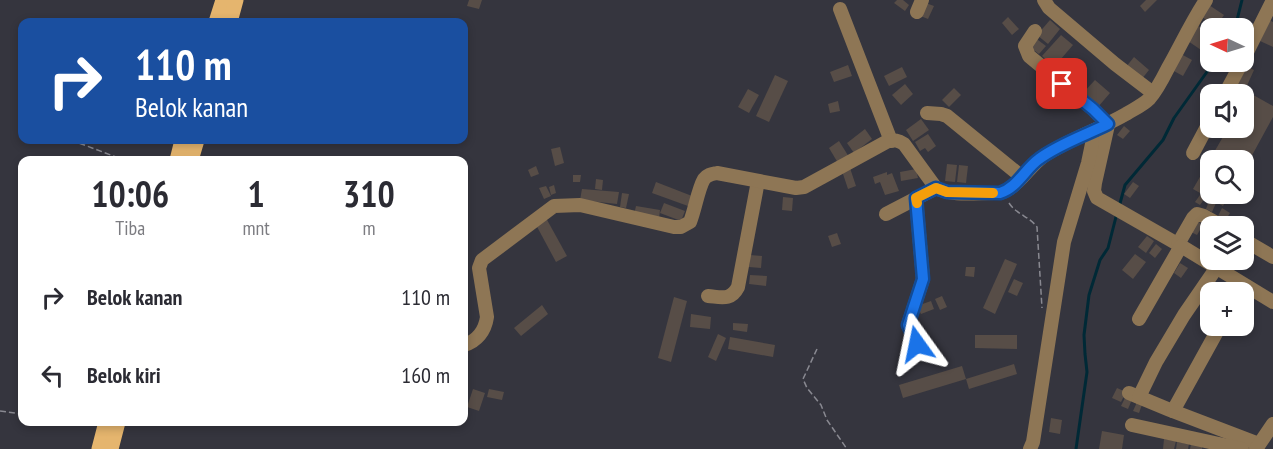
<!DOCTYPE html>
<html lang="id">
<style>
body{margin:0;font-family:"PT Sans Narrow",sans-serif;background:#f7f7f7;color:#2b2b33;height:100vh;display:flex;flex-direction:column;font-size:22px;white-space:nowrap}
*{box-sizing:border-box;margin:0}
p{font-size:20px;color:#7c7c81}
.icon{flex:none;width:33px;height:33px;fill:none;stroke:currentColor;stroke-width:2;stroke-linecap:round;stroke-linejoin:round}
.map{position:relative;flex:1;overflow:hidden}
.side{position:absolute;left:18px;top:156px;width:450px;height:270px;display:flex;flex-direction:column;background:#fff;border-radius:12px;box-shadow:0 3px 9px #0003}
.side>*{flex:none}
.guide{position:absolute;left:18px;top:18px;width:450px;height:126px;border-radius:12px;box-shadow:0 3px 9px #0003;background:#1a4fa0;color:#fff;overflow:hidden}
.needle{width:39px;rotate:274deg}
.fabs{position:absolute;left:1200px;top:18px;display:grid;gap:12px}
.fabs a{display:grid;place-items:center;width:54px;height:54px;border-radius:12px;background:#fff;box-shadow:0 3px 9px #0003;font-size:30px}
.pin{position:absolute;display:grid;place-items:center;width:51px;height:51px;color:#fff;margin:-26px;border-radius:12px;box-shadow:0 3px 9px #0006}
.me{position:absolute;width:66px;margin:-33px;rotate:348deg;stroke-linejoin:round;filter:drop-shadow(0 0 4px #0008)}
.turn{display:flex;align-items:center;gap:21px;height:126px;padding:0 18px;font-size:27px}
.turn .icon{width:78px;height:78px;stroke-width:2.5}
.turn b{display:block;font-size:42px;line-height:51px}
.eta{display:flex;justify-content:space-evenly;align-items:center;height:102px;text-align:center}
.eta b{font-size:36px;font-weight:700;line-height:42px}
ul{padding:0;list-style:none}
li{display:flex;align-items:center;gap:18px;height:78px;padding:0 18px}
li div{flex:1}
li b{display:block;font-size:22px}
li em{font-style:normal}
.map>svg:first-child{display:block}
</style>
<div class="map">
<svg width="1273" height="449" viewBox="0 0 1273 449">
<rect width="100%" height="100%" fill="#35353e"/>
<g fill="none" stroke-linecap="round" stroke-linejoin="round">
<g stroke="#002936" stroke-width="3">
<path d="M 1235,28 L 1242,0"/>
<path d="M 1119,207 L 1125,185 L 1163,140 L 1174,118 L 1214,62"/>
<path d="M 1076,449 L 1087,372 L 1085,354 L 1084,335 L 1089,295 L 1100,260 L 1108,248 L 1117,213"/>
</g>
</g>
<g fill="#574d47">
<path d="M 469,0 L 482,0 L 479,9 L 467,6 Z"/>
<path d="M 897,0 L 903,0 L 909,5 L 905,11 L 894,3 Z"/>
<path d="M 1146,0 L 1157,0 L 1145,12 L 1140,6 Z"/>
<path d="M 923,2 L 934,6 L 928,19 L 918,15 Z"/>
<path d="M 1209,5 L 1224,15 L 1216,27 L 1202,17 Z"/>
<path d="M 1008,17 L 1019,29 L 1012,35 L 1002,23 Z"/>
<path d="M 1050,20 L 1060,29 L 1048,44 L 1037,35 Z"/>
<path d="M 1269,20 L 1273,22 L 1273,47 L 1260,41 Z"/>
<path d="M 1198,26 L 1210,34 L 1201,50 L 1188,41 Z"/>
<path d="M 1061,35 L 1073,45 L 1054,67 L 1042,56 Z"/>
<path d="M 1034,37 L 1046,46 L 1039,54 L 1028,46 Z"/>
<path d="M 1181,54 L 1192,60 L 1183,76 L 1172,70 Z"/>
<path d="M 1134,57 L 1149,70 L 1141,80 L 1126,67 Z"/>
<path d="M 848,65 L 852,76 L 834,82 L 830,72 Z"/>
<path d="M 1242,65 L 1254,70 L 1245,90 L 1233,84 Z"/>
<path d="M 902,67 L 907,77 L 889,86 L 884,76 Z"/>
<path d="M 775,75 L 788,81 L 769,122 L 756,116 Z"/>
<path d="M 1095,80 L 1110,93 L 1098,107 L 1083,93 Z"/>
<path d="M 905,84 L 913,94 L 901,105 L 892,95 Z"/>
<path d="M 954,88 L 961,95 L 949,107 L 942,100 Z"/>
<path d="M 748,89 L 759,95 L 749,113 L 738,107 Z"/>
<path d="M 1248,92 L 1273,106 L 1273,117 L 1244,170 L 1244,160 L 1210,160 L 1210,194 L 1230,194 L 1223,206 L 1193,189 L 1228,128 L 1244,128 L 1244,100 Z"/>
<path d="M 838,101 L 840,111 L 830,113 L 828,104 Z"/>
<path d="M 921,119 L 929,130 L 913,141 L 906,130 Z"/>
<path d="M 1124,126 L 1130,131 L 1123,139 L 1117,135 Z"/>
<path d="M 865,129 L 872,139 L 854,153 L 847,143 Z"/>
<path d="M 928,134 L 936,146 L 928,152 L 925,148 L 920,151 L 915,142 Z"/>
<path d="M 839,141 L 849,157 L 838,163 L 829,148 Z"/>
<path d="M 560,147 L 564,163 L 555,166 L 551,149 Z"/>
<path d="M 947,164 L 957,165 L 955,182 L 945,181 Z"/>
<path d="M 959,165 L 968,166 L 966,183 L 957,182 Z"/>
<path d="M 536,166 L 539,174 L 531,177 L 528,170 Z"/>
<path d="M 850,168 L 856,186 L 848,189 L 842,171 Z"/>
<path d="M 916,169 L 918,178 L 901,181 L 900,172 Z"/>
<path d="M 887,172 L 887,175 L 892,173 L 899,191 L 885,195 L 880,182 L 875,184 L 873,177 Z"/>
<path d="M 573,175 L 581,175 L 580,182 L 573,182 Z"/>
<path d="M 596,179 L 603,180 L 602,190 L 595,189 Z"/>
<path d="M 656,182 L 692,196 L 688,206 L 652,193 Z"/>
<path d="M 1133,182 L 1139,186 L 1130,198 L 1124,194 Z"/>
<path d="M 554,185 L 556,193 L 551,195 L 549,187 Z"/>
<path d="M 546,186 L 551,196 L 544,199 L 539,188 Z"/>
<path d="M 582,189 L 619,192 L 617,204 L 580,200 Z"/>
<path d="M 622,193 L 629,194 L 626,208 L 620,207 Z"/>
<path d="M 1200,195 L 1205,198 L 1200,205 L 1195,202 Z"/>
<path d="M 783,197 L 793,198 L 792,211 L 782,210 Z"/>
<path d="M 1209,201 L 1216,203 L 1212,212 L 1206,209 Z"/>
<path d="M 664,203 L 685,211 L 681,221 L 660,213 Z"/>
<path d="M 636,206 L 660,210 L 659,219 L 634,215 Z"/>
<path d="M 1222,208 L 1230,213 L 1225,221 L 1218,216 Z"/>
<path d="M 546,218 L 567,256 L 556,262 L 535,223 Z"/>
<path d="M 1195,220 L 1203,225 L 1197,235 L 1189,231 Z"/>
<path d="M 837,233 L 841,244 L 832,247 L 828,236 Z"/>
<path d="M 1147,236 L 1154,241 L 1146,253 L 1138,247 Z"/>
<path d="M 1156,244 L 1162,249 L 1155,258 L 1149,253 Z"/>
<path d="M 1135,254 L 1146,262 L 1133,279 L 1122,270 Z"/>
<path d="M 750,255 L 762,256 L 761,268 L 749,267 Z"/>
<path d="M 1005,259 L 1017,264 L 995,314 L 983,308 Z"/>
<path d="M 1180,263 L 1188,268 L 1181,278 L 1174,273 Z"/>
<path d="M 966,267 L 975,267 L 974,277 L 965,276 Z"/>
<path d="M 750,275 L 767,276 L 766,286 L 749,284 Z"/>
<path d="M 1014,279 L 1023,283 L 1017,296 L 1008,292 Z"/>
<path d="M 1213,281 L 1220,288 L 1216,292 L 1209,292 L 1206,290 Z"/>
<path d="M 942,296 L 947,307 L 940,310 L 935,299 Z"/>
<path d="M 674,297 L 687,301 L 671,362 L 658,358 Z"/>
<path d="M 931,301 L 934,309 L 921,314 L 917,306 Z"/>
<path d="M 542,305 L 548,314 L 521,336 L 514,328 Z"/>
<path d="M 691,314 L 711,317 L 710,329 L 690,327 Z"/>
<path d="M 733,323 L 748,324 L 747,332 L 733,330 Z"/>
<path d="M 718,334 L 726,338 L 716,361 L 708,357 Z"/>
<path d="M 975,335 L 1017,335 L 1017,349 L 975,348 Z"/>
<path d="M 730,337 L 775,345 L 773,357 L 728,349 Z"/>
<path d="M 1014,364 L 1017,374 L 969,389 L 966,379 Z"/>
<path d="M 962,366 L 966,379 L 903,398 L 899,385 Z"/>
<path d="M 1117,388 L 1126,392 L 1121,402 L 1112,398 Z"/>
<path d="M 473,389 L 485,393 L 479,411 L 467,407 Z"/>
<path d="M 489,389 L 504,392 L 502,400 L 487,397 Z"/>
<path d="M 1127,394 L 1133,397 L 1128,409 L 1121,406 Z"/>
<path d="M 1138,400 L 1143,402 L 1139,413 L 1133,411 Z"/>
<path d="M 1051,418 L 1062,420 L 1060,434 L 1049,432 Z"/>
<path d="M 1102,431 L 1124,435 L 1122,449 L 1099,449 Z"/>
<path d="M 1164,439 L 1176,441 L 1174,449 L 1163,449 Z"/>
<path d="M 1177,442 L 1189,444 L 1188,449 L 1176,449 Z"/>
<path d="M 1191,444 L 1202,446 L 1202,449 L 1190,449 Z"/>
</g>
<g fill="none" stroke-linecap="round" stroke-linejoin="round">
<g stroke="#898991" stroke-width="1.5" stroke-dasharray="6 3" stroke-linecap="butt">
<path d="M 71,140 L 124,160"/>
<path d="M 1009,203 C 1016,214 1030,217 1037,227 L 1042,308"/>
<path d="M 817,349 L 803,379 L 807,388 L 821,405 L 827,420 L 847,449"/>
<path d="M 0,411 L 22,414"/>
<path d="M 177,422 L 193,423 L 198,422"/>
</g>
<g stroke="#8e7655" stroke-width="14">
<path d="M 1044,0 L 1049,8 L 1115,64 L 1153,93"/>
<path d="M 840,9 L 891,141"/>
<path d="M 917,12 L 922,0"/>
<path d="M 1035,31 L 1025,46 L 1029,56 L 1093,109 L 1108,125 L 1095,183 L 1094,191 L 1097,198 L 1181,246 L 1273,302"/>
<path d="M 1244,58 L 1273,0"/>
<path d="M 1225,94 L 1242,62"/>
<path d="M 927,113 L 941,114 L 947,116 L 1022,177"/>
<path d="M 1193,153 L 1210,121"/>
<path d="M 916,198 L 923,279 L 908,325 L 917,343"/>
<path d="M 886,214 L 936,188"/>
<path d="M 1244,240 L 1273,257"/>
<path d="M 1178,244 L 1193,218 L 1197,214 L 1204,216 L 1222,226"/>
<path d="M 708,296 C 721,297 731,301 738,287 L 758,181"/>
<path d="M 1139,319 L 1181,246"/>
<path d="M 464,345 C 477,341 485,331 487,317 L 479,268 L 482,260 L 554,206 L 580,205 L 674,227 L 681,227 L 690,222 C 695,210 698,189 704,179 C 708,174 712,174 717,173 L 796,188 L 804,187 L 888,141 C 895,140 898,140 904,144 L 936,188 C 952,197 981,192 1000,193 C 1019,187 1029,166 1045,155 C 1070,139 1100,129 1126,114 C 1134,109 1143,105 1149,99 C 1157,90 1163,78 1168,68 C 1181,45 1192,21 1206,0"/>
<path d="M 1129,393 L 1170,410 L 1259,444"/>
<path d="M 1139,397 L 1156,362 L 1184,315 L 1217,267"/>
<path d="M 1173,411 L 1220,326"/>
<path d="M 1132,425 L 1242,449"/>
<path d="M 1030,449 L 1033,442 L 1064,242 L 1088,163 L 1092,144 L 1091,133"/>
<path d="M 1256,449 L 1273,424"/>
</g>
<g stroke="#e5b56e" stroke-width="15">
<path d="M 216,22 L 223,0"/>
<path d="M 230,22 L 236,0"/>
<path d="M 177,160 L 182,140"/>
<path d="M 191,160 L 197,140"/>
<path d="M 99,449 L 106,422"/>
<path d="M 111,449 L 118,422"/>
</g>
</g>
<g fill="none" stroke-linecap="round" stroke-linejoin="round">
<g stroke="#114b97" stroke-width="15">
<path id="route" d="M 917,344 L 908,325 L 923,279 L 916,198 L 936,188 L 947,192 L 1000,193 C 1017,188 1025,169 1039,159 C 1059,144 1086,135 1108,124 L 1093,109 L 1062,84"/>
</g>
<use href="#route" stroke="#1a73e8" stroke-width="10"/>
<path stroke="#f59e0b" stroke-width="10" d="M 917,203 L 916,198 L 936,188 L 947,192 L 993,193"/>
</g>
</svg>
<div class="fabs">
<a><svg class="needle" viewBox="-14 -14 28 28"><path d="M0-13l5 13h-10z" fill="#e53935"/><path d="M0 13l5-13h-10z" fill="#7c7c81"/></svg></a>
<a><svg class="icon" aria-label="sound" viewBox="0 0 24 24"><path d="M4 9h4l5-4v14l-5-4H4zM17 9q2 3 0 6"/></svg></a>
<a><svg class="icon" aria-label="search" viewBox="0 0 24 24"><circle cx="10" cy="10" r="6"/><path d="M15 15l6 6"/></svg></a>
<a><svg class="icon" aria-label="layers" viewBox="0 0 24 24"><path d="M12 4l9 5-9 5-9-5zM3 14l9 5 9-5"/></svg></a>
<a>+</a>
</div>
<div class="pin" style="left:1062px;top:84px;background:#d93025"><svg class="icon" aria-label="arrive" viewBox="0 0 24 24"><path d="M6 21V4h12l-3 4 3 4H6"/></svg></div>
<svg class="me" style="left:917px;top:344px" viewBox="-20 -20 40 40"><path d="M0-17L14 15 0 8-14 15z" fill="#1a73e8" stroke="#fff" stroke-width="4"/></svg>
<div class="guide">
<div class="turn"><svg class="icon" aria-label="right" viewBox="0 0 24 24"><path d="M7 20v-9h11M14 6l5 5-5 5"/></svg><div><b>110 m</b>Belok kanan</div></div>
</div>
<section class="side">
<div class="eta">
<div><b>10:06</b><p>Tiba</p></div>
<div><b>1</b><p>mnt</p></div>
<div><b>310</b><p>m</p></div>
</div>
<ul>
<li><svg class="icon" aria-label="right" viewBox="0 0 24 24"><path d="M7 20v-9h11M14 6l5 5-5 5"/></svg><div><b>Belok kanan</b></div><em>110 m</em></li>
<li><svg class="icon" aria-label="left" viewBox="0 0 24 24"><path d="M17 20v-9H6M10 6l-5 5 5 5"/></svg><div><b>Belok kiri</b></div><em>160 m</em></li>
</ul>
</section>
</div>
